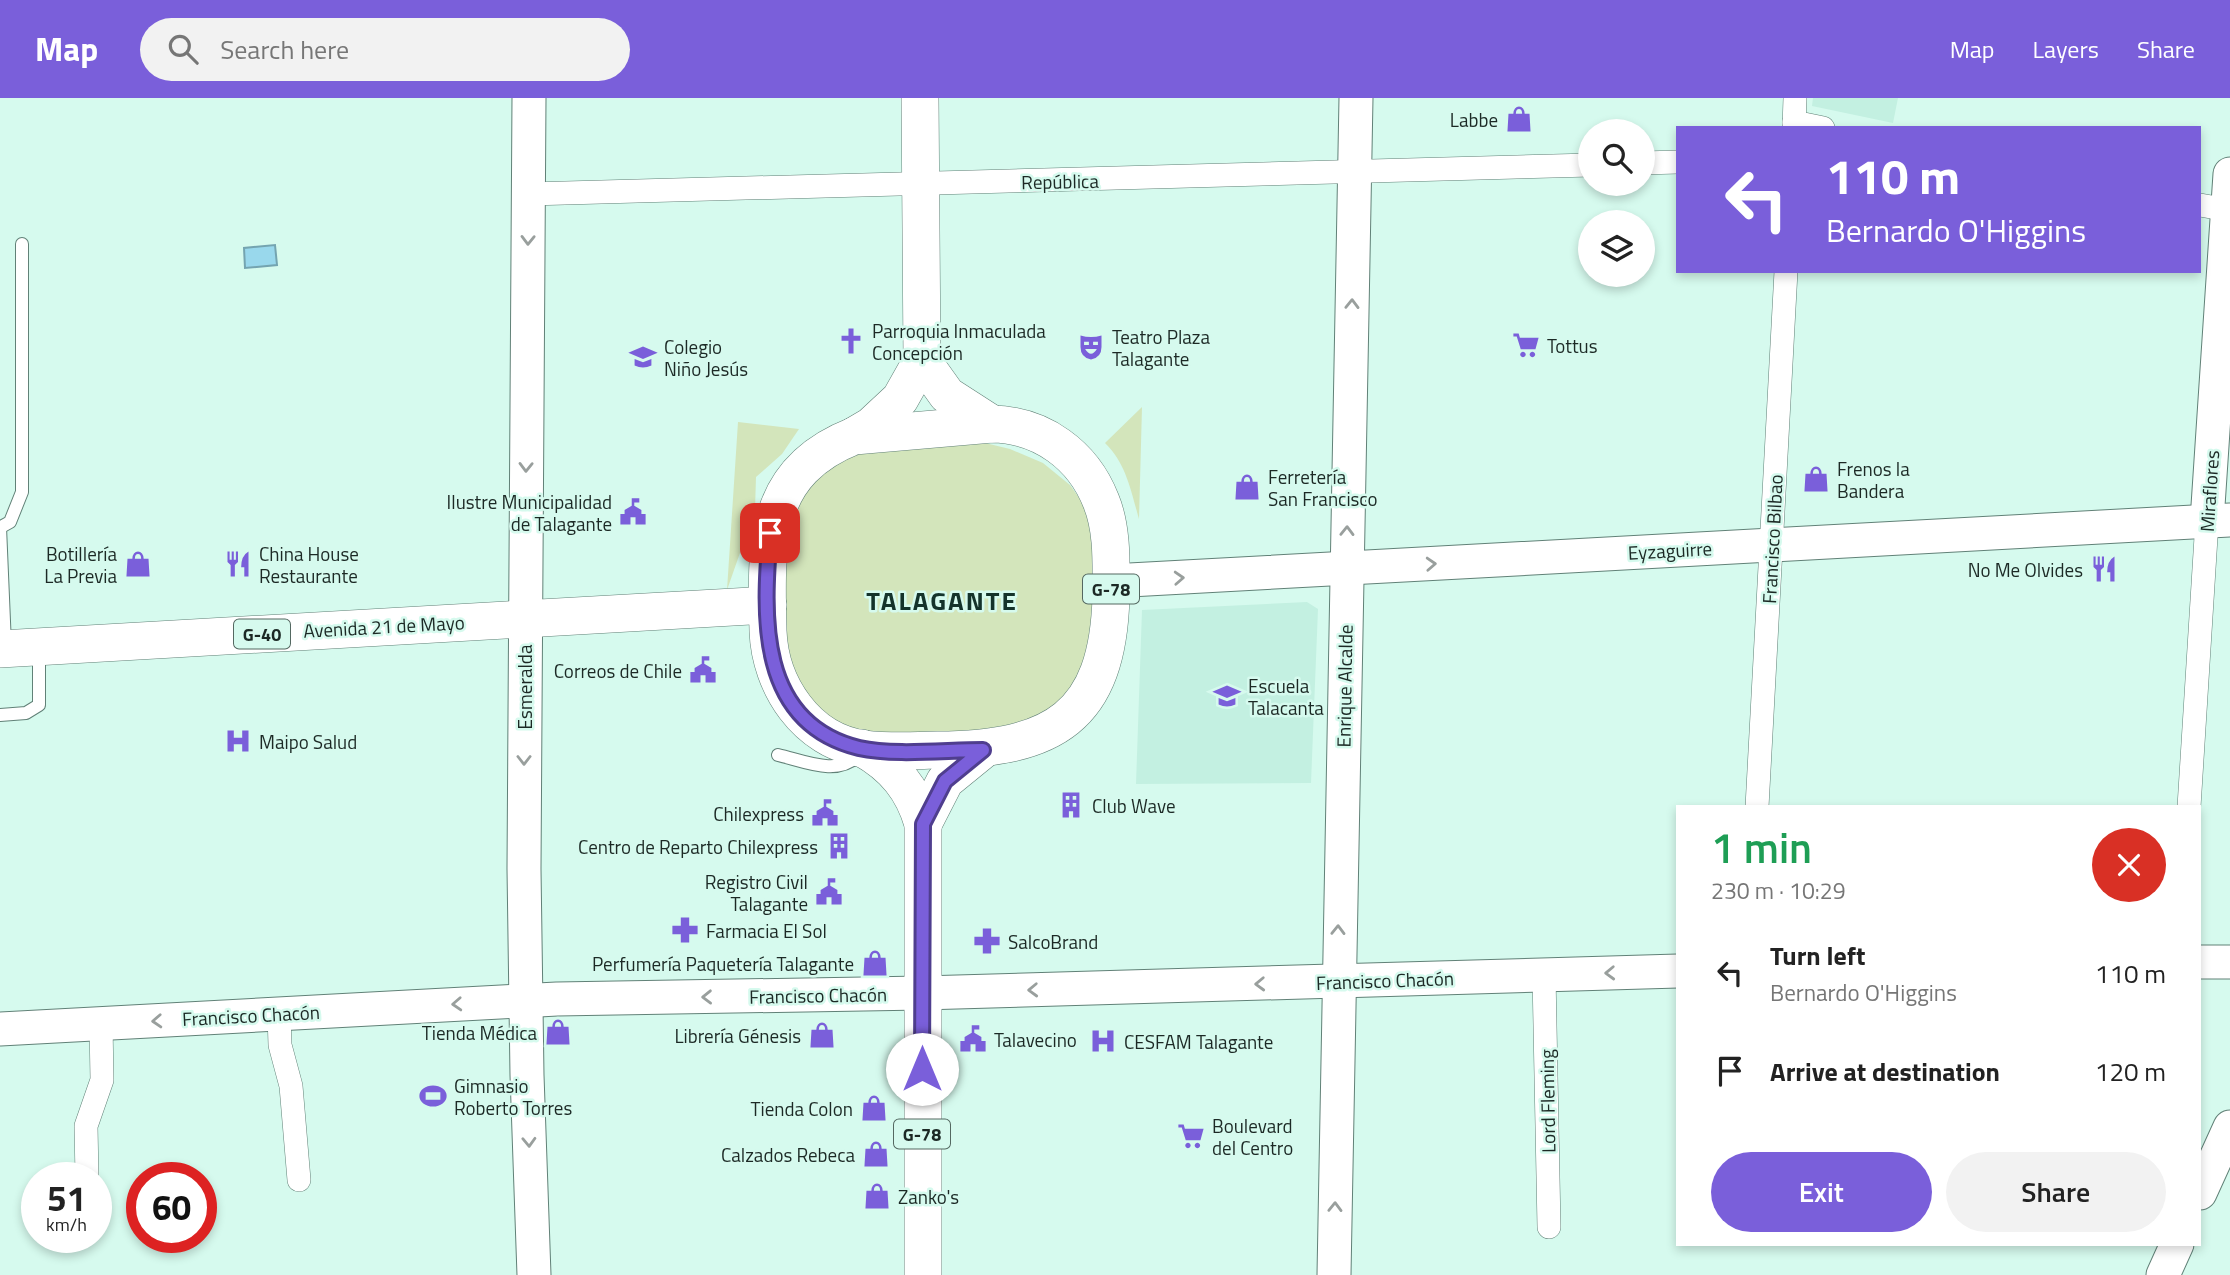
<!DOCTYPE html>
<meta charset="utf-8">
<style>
body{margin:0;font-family:"Titillium Web",sans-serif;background:#f2f2f2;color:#222;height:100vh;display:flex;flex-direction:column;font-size:26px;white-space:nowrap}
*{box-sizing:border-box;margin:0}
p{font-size:23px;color:#767676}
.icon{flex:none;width:38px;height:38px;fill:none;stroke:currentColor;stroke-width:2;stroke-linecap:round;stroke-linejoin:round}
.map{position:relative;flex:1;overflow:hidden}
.details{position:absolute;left:1676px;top:707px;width:525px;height:441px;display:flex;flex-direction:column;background:#fff;border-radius:0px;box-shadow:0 4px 10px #0003}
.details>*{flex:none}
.top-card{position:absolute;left:1676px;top:28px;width:525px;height:147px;border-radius:0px;box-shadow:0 4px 10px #0003;background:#7a5fda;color:#fff;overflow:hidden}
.fabs{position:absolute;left:1578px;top:21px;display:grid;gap:14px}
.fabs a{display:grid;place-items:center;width:77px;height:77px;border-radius:50%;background:#fff;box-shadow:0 4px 10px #0003;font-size:35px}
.speed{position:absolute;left:21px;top:1064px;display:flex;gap:14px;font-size:35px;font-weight:700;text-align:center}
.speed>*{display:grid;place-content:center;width:91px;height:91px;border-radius:50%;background:#fff;box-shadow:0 4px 10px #0003;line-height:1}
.speed small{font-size:18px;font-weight:400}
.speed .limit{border:10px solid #d22;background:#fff;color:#111}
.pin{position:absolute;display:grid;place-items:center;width:60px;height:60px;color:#fff;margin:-30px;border-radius:14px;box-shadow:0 4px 10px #0006}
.me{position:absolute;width:77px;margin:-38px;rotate:0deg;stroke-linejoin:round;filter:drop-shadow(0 0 5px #0008)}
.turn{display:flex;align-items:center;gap:24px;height:147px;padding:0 35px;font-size:32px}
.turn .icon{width:91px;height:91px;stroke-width:2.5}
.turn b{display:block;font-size:49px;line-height:60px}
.round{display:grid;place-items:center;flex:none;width:74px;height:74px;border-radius:37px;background:#f2f2f2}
.headline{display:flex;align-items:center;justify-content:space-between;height:119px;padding:0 35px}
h1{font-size:42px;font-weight:600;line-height:52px;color:#1e9e55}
.primary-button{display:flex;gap:14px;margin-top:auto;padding:14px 35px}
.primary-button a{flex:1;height:80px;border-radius:42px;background:#7a5fda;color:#fff;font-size:28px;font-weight:600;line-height:80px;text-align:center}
.primary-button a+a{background:#f2f2f2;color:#222}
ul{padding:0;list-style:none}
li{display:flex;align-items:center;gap:21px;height:98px;padding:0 35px}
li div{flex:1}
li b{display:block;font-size:26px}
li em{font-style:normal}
header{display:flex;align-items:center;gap:42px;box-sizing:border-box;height:98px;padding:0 35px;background:#7a5fda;color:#fff}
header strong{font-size:33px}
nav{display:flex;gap:38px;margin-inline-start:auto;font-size:24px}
.search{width:490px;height:63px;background:#f2f2f2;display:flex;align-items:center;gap:18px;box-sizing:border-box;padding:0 24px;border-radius:38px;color:#767676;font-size:26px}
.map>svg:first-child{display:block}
</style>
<header>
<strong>Map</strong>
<div class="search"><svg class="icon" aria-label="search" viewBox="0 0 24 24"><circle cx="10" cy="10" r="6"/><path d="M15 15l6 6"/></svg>Search here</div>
<nav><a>Map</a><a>Layers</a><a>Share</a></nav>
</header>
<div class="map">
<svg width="2230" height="1177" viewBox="0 0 2230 1177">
<rect width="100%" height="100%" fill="#d6faee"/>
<g fill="#c3f0e1">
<path d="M 1813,0 L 1898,0 L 1893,25 L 1812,8 Z"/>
<path d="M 1307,504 L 1318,511 L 1311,685 L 1136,686 L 1142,512 Z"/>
</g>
<g fill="#d3e5bb">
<path d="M 1142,309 L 1139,421 C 1131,393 1126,365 1105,345 Z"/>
<path d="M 738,324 L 799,331 L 782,356 L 756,379 L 755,412 L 727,492 Z"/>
<path d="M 981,344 L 1010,351 L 1043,365 L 1070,387 L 1085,408 L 1096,442 L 1094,552 L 1067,603 L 1018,635 L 866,635 L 835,624 L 806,603 L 781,535 L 788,427 L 802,398 L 820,376 L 849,359 L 872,351 Z"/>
</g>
<path fill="#99d8ec" stroke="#74a4b0" stroke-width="2" d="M 275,147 L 277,167 L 245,170 L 244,150 Z"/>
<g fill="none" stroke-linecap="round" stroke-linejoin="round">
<g stroke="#618177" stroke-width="14">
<g id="lane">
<path d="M 0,429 L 5,547"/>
<path d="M 1,429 L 10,424 L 22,394 L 22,146"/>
<path d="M 0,617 L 26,615 L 39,607 L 39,552"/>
<path d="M 778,657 C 804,663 838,679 858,657"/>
</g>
</g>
<g stroke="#618177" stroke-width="24">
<g id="street">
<path d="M 1794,24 L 1823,30"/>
<path d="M 1794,30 L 1795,0"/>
<path d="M 1643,65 L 1678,64"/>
<path d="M 529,96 L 1591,67"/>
<path d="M 2200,107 L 2228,112"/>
<path d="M 1757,709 L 1786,173"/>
<path d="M 2189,709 L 2207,423"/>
<path d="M 1544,877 L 1549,1129"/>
<path d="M 279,916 L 280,947 L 291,988 L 299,1082"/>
<path d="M 87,1080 L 86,1028 L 102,982 L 101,926"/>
</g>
</g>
<g stroke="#618177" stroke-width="35">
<g id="secondary">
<path d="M 529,0 L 524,771 L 527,977 L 534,1177"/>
<path d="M 2207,423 L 2230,76"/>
<path d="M 1111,483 L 2230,422"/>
<path d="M 2200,864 L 2230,864"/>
<path d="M 0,931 L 557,901 L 922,895 L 1678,873"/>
<path d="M 2200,1095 L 2230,1029"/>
<path d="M 1334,1177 L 1356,0"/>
<path d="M 2163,1177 L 2177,1146"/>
</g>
</g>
<g stroke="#618177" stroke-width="38">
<g id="primary">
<path d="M 922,262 L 947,297 L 992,326"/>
<path d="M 992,326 C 1042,327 1083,357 1101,403 C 1113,432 1111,467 1111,498 C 1108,620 1053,651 938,652 C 914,653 888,654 864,651 C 806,643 770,587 768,533 C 766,448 762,374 854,338 Z"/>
<path d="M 854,338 L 871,328 L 900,301 L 922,262 L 920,0"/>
<path d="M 0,551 L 768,507"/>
<path d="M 862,650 C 894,668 913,691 923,726 L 923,1177"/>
<path d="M 923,726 L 945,683 L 983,652"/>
</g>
</g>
<use href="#lane" stroke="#fff" stroke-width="12"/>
<use href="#street" stroke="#fff" stroke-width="23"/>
<use href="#secondary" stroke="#fff" stroke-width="33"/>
<use href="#primary" stroke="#fff" stroke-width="37"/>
</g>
<defs><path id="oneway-chevron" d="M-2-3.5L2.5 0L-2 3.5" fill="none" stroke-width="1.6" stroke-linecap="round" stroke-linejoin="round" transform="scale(1.75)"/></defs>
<g stroke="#999f9d">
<use href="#oneway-chevron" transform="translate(528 142) rotate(91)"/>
<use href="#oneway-chevron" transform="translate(1352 206) rotate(-89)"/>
<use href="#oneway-chevron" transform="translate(526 369) rotate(91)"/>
<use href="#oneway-chevron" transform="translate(1347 433) rotate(-89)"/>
<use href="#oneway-chevron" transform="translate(1431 466) rotate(-3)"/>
<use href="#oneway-chevron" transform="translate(1179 480) rotate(-3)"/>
<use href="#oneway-chevron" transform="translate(524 662) rotate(90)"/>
<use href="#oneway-chevron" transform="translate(1338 832) rotate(-89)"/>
<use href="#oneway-chevron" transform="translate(1610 875) rotate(178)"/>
<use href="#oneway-chevron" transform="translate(1260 886) rotate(178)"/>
<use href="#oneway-chevron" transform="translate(1033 892) rotate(178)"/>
<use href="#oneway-chevron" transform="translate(707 899) rotate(179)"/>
<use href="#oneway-chevron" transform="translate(457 906) rotate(177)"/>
<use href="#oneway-chevron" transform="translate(157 923) rotate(177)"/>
<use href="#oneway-chevron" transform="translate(529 1044) rotate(88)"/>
<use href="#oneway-chevron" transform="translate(1335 1109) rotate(-89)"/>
</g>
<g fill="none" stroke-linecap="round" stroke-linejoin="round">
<g stroke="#4f3e8e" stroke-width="18">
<path id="route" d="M 770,435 C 763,518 757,625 859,650 C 895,658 946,652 983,652 L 945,683 L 923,726 L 922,971"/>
</g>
<use href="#route" stroke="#7a5fda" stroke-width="12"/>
</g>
<defs>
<g id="shop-bare" transform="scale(2.1)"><path d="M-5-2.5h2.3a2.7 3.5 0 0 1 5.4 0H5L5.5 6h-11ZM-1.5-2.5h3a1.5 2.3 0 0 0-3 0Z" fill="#7a5fda" stroke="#d6faee" stroke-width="2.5" paint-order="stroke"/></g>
<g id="church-bare" transform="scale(2.1)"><path d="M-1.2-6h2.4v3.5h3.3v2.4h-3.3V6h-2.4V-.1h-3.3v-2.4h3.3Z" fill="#7a5fda" stroke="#d6faee" stroke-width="2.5" paint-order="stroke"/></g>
<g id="supermarket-bare" transform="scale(2.1)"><path d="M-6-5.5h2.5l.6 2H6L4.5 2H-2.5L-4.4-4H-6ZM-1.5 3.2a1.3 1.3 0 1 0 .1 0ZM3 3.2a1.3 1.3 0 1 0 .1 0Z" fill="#7a5fda" stroke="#d6faee" stroke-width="2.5" paint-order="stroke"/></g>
<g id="theatre-bare" transform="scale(2.1)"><path d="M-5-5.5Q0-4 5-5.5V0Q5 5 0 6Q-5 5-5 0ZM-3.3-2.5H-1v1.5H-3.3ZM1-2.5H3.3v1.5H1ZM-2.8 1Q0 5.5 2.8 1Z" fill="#7a5fda" stroke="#d6faee" stroke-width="2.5" paint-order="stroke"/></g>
<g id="school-bare" transform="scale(2.1)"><path d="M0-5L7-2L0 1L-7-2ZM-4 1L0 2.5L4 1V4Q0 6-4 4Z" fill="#7a5fda" stroke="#d6faee" stroke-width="2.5" paint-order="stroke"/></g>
<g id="civic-bare" transform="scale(2.1)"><path d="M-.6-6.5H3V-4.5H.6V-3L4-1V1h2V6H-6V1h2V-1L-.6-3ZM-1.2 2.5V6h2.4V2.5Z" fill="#7a5fda" stroke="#d6faee" stroke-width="2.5" paint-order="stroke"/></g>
<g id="restaurant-bare" transform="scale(2.1)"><path d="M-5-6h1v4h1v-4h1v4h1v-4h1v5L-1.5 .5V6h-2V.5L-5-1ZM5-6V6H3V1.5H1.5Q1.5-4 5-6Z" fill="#7a5fda" stroke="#d6faee" stroke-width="2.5" paint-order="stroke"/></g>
<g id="hospital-bare" transform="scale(2.1)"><path d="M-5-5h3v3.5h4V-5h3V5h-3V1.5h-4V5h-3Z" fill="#7a5fda" stroke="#d6faee" stroke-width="2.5" paint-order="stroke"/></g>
<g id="building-bare" transform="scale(2.1)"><path d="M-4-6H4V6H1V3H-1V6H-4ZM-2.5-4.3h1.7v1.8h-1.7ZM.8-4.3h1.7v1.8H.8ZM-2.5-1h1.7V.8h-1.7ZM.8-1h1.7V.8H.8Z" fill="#7a5fda" stroke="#d6faee" stroke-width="2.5" paint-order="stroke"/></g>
<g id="pharmacy-bare" transform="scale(2.1)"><path d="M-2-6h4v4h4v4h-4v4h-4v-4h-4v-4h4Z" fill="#7a5fda" stroke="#d6faee" stroke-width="2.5" paint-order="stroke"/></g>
<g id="stadium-bare" transform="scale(2.1)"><path d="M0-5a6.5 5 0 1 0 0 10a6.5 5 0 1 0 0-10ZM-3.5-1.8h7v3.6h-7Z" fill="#7a5fda" stroke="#d6faee" stroke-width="2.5" paint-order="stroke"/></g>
</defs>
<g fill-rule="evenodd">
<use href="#shop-bare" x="1519" y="21"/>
<use href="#church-bare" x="851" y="243"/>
<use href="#supermarket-bare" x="1526" y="247"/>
<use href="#theatre-bare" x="1091" y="249"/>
<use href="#school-bare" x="643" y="259"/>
<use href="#shop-bare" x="1816" y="381"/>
<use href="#shop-bare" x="1247" y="389"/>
<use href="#civic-bare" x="633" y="414"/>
<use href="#shop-bare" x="138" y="466"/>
<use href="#restaurant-bare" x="238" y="466"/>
<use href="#restaurant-bare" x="2104" y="471"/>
<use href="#civic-bare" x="703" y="572"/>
<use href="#school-bare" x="1227" y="598"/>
<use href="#hospital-bare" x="238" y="643"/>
<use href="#building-bare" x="1071" y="707"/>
<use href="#civic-bare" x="825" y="715"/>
<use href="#building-bare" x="839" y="748"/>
<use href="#civic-bare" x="829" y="794"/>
<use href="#pharmacy-bare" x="685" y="832"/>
<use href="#pharmacy-bare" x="987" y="843"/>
<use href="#shop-bare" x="875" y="865"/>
<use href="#shop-bare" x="558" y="934"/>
<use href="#shop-bare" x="822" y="937"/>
<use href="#civic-bare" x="973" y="941"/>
<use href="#hospital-bare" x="1103" y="943"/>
<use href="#stadium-bare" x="433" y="998"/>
<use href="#shop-bare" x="874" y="1010"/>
<use href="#supermarket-bare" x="1191" y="1038"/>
<use href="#shop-bare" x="876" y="1056"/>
<use href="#shop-bare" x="877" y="1098"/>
</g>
<g text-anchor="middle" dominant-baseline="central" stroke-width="5" stroke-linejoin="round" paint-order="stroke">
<g fill="#d6faee" stroke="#546861" stroke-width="2">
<rect x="1083" y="476.5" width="56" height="29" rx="5"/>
<rect x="234" y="521.5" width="56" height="29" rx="5"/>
<rect x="894" y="1021.5" width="56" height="29" rx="5"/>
</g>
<g font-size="18" font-weight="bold" fill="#1c2925">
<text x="1111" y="491">G-78</text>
<text x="262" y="536">G-40</text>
<text x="922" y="1036">G-78</text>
</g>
<g font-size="19" fill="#1c2925" stroke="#d6faee" text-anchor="start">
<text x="1498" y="21" text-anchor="end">Labbe</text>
<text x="872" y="232">Parroquia Inmaculada<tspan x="872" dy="22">Concepción</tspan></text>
<text x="1112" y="238">Teatro Plaza<tspan x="1112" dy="22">Talagante</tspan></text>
<text x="1547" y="247">Tottus</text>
<text x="664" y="248">Colegio<tspan x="664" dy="22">Niño Jesús</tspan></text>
<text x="1837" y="370">Frenos la<tspan x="1837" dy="22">Bandera</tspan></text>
<text x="1268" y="378">Ferretería<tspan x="1268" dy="22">San Francisco</tspan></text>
<text x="612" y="403" text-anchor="end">Ilustre Municipalidad<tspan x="612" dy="22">de Talagante</tspan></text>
<text x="117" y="455" text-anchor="end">Botillería<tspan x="117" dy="22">La Previa</tspan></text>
<text x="259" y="455">China House<tspan x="259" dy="22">Restaurante</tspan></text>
<text x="2083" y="471" text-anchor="end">No Me Olvides</text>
<text x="682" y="572" text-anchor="end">Correos de Chile</text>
<text x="1248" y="587">Escuela<tspan x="1248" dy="22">Talacanta</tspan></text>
<text x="259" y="643">Maipo Salud</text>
<text x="1092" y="707">Club Wave</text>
<text x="804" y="715" text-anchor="end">Chilexpress</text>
<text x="818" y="748" text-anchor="end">Centro de Reparto Chilexpress</text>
<text x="808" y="783" text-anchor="end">Registro Civil<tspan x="808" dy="22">Talagante</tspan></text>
<text x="706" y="832">Farmacia El Sol</text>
<text x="1008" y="843">SalcoBrand</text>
<text x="854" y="865" text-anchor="end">Perfumería Paquetería Talagante</text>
<text x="537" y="934" text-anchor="end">Tienda Médica</text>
<text x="801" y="937" text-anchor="end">Librería Génesis</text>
<text x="994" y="941">Talavecino</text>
<text x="1124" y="943">CESFAM Talagante</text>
<text x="454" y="987">Gimnasio<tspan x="454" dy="22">Roberto Torres</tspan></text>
<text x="853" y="1010" text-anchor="end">Tienda Colon</text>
<text x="1212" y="1027">Boulevard<tspan x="1212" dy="22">del Centro</tspan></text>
<text x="855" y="1056" text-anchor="end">Calzados Rebeca</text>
<text x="898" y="1098">Zanko's</text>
</g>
<g font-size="19" fill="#1c2925" stroke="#d6faee">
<text transform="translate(1060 83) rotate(-1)">República</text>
<text transform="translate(2209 393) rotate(-86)">Miraflores</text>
<text transform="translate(1772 441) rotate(-87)">Francisco Bilbao</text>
<text transform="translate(1670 452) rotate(-3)">Eyzaguirre</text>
<text transform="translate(384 528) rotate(-3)">Avenida 21 de Mayo</text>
<text transform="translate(1344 588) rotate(-89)">Enrique Alcalde</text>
<text transform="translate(524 589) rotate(-90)">Esmeralda</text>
<text transform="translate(1385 882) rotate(-2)">Francisco Chacón</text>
<text transform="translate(818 897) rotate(-1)">Francisco Chacón</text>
<text transform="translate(251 917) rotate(-3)">Francisco Chacón</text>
<text transform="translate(1547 1003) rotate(-91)">Lord Fleming</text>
</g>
<g font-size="26" font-weight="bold" letter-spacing="2" fill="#14332b" stroke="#d6faee">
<text x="942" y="502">TALAGANTE</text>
</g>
</g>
</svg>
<div class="fabs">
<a><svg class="icon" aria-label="search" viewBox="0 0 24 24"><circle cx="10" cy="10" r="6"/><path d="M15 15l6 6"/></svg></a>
<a><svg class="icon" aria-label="layers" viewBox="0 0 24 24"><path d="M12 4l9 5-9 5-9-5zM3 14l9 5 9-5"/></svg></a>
</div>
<div class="speed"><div>51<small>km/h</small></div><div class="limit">60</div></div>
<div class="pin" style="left:770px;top:435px;background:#d93025"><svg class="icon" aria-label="arrive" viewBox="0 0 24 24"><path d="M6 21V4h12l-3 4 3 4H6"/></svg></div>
<svg class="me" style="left:922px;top:971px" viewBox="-20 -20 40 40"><circle r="19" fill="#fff"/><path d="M0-13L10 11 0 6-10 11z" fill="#7a5fda"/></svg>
<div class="top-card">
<div class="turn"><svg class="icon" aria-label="left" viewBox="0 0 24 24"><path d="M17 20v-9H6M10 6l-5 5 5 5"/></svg><div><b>110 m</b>Bernardo O'Higgins</div></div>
</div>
<section class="details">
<div class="headline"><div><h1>1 min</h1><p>230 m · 10:29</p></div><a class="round" style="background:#d93025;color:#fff"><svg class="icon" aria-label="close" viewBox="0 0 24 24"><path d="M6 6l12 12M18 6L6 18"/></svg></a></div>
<ul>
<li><svg class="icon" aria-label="left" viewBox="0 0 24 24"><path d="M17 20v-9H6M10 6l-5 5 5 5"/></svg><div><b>Turn left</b><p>Bernardo O'Higgins</p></div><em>110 m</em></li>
<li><svg class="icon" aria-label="arrive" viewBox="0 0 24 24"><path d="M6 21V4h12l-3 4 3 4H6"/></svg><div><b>Arrive at destination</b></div><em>120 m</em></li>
</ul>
<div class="primary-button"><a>Exit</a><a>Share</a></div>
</section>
</div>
